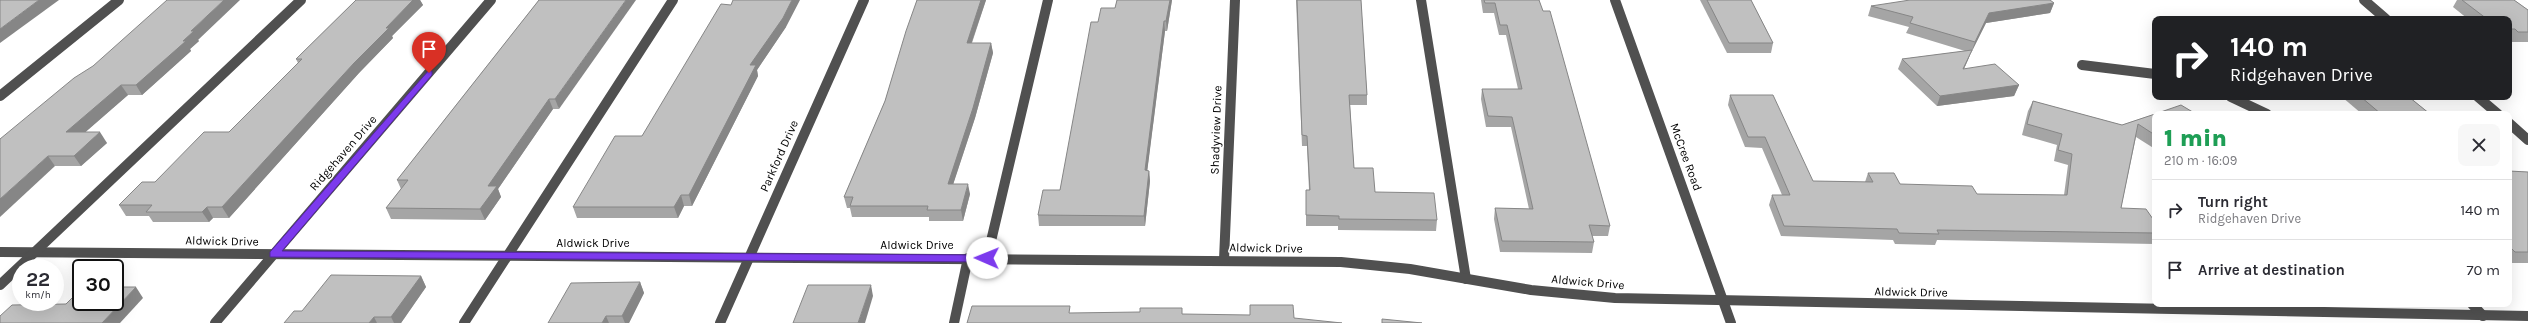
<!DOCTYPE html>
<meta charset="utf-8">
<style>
body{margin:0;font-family:Karla,sans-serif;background:#f7f7f7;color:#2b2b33;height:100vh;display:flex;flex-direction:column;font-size:15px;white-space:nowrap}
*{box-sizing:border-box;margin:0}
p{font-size:13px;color:#7c7c81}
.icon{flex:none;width:22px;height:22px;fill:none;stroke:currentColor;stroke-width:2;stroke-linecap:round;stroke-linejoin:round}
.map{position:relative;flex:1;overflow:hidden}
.details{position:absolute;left:2152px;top:111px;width:360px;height:196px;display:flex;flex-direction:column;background:#fff;border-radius:8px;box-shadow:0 4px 16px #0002}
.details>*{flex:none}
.top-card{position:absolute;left:2152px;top:16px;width:360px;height:84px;border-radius:8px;box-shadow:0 4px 16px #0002;background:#202124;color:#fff;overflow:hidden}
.speed{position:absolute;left:12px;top:259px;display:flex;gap:8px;font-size:20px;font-weight:700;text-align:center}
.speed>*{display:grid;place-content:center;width:52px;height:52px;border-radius:50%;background:#fff;box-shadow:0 4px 16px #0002;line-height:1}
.speed small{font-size:10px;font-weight:400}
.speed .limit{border:2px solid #111;border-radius:6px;background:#fff;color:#111}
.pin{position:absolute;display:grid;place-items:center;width:34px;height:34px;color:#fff;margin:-41px -17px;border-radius:50% 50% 50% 0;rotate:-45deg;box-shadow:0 0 4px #0007}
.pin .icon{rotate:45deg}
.me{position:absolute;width:44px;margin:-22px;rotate:271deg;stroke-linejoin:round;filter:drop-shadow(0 0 3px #0008)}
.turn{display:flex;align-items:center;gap:14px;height:84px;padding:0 12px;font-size:18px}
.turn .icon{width:52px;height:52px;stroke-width:2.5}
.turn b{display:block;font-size:28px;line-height:34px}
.round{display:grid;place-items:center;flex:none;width:42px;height:42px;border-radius:8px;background:#f7f7f7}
.summary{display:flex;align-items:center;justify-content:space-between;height:68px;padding:0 12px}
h1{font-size:24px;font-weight:800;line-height:30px;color:#1e9e55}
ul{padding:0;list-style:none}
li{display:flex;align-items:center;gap:12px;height:60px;padding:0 12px;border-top:1px solid #e1e1e2}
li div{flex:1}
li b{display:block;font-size:15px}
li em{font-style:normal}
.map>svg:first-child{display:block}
</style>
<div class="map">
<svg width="2528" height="323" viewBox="0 0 2528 323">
<rect width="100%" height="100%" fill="#fff"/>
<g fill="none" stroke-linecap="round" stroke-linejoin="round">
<g stroke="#505050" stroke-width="10">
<path d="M 1421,0 L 1466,279"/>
<path d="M 1615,0 L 1731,323"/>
<path d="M 2364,0 L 2386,19"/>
<path d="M 2082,65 L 2155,74"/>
<path d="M 0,96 L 119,0"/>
<path d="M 2231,97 L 2267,114"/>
<path d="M 2478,97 L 2498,114"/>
<path d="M 2509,123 L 2528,140"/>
<path d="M 0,252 L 1341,262 L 1410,269 L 1531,290 L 1615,298 L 2528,316"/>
<path d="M 987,258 L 1048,0"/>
<path d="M 1224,260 L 1235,0"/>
<path d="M 0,285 L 301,0"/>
<path d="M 2472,304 L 2483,316"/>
<path d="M 215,323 L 491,0"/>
<path d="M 464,323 L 673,0"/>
<path d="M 720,323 L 864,0"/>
<path d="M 954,323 L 968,258"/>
</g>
</g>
<g fill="#a5a5a5">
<path d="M 356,0 L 420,0 L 423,5 L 392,36 L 393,38 L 359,73 L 229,218 L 213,218 L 209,222 L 153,222 L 149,216 L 126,216 L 119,205 L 155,182 L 229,132 L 298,63 L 296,59 Z"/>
<path d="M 539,0 L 559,109 L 553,109 L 498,189 L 501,197 L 485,220 L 391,219 L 386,208 L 401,189 L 397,180 Z"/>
<path d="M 917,0 L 986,0 L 972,43 L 991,43 L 993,53 L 975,118 L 953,184 L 970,194 L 963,221 L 929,221 L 929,217 L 852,217 L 850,208 L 847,208 L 844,197 L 885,101 Z"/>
<path d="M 1117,0 L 1172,0 L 1167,31 L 1165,31 L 1147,171 L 1149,171 L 1150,181 L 1145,226 L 1039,226 L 1038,215 L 1060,190 L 1098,22 L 1115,8 Z"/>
<path d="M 1296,0 L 1361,0 L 1367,95 L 1367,105 L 1350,105 L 1354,168 L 1375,192 L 1437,220 L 1436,231 L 1338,230 L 1338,226 L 1306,226 L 1306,190 L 1309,190 L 1307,146 L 1302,146 Z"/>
<path d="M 1481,0 L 1539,0 L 1610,226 L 1608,236 L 1592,236 L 1594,242 L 1592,253 L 1500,252 L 1494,219 L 1495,208 L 1529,209 L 1511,127 L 1486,127 L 1481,99 L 1482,89 L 1518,89 L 1506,35 L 1499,35 L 1494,13 L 1483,13 Z"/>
<path d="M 1700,0 L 1751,0 L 1773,43 L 1771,53 L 1727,53 Z"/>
<path d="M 2457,0 L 2514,0 L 2528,10 L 2528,42 L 2512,42 L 2509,40 L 2509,19 L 2468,19 L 2453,7 Z"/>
<path d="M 2054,3 L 2050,13 L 1986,23 L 1971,53 L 1971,52 L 1964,69 L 2019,85 L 2014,96 L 1937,106 L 1898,69 L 1902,59 L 1965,51 L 1906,33 L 1909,27 L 1868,16 L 1871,6 Z"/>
<path d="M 731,5 L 786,27 L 757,70 L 758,76 L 692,206 L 684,206 L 678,218 L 577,218 L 573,207 L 642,136 Z"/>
<path d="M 198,40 L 199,41 L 190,49 L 191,51 L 142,95 L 128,95 L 85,132 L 107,143 L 81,166 L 55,166 L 0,139 Z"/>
<path d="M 1730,95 L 1813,181 L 1865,182 L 1868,173 L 1900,184 L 1977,194 L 2064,195 L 2068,165 L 2054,161 L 2057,145 L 2022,135 L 2028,111 L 2033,101 L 2122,125 L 2155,114 L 2155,149 L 2136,137 L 2121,208 L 2155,222 L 2155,244 L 1937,240 L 1935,245 L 1895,244 L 1893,240 L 1781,236 L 1769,205 L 1772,195 L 1782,195 L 1762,148 L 1745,147 L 1728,105 Z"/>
<path d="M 2342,97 L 2409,97 L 2430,114 L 2362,114 Z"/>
<path d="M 2509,171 L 2528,172 L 2528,263 L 2509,263 Z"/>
<path d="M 421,276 L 426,287 L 401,323 L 284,323 L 302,311 Z"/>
<path d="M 640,282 L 644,293 L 629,323 L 548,323 Z"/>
</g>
<g fill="#868686">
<path d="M 39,0 L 59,0 L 0,43 L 0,29 Z"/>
<path d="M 224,0 L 240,0 L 198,40 L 199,41 L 190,49 L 191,51 L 142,95 L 136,85 L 183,41 L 191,31 Z"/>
<path d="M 413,0 L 420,0 L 423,5 L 392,36 L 393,38 L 359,73 L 229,218 L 222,207 L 386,28 Z"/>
<path d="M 626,0 L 636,0 L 559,109 L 555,99 Z"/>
<path d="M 792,0 L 800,0 L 786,27 L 757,70 L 758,76 L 692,206 L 689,195 L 750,65 Z"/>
<path d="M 981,0 L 986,0 L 968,53 L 967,43 Z"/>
<path d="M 1170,0 L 1172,0 L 1167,31 L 1166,21 Z"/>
<path d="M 2054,3 L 2050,13 L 1986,23 L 1971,53 L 1975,42 L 1989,13 Z"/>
<path d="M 1164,21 L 1165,31 L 1146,181 L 1145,170 Z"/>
<path d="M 991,43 L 993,53 L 975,118 L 950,194 L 948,184 Z"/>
<path d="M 1972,50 L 1968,60 L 1959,79 L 1963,69 Z"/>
<path d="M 121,85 L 128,95 L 73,143 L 66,132 Z"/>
<path d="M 2019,85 L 2014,96 L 1937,106 L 1940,96 Z"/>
<path d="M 549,99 L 553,109 L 498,189 L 501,197 L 485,220 L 480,209 L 488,186 Z"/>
<path d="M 100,132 L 107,143 L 81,166 L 74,156 Z"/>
<path d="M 48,156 L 55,166 L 0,217 L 0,199 Z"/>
<path d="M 1149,171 L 1150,181 L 1145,226 L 1144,216 Z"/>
<path d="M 968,184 L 970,194 L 963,221 L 961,210 Z"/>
<path d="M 681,195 L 684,206 L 678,218 L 674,207 Z"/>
<path d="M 207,207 L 213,218 L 209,222 L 202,212 Z"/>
<path d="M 421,276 L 426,287 L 401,323 L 394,323 L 391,317 Z"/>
<path d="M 640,282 L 644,293 L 629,323 L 625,323 L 622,316 Z"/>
<path d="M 871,285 L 873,296 L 865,323 L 858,323 Z"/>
<path d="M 136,287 L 143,298 L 120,323 L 102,323 Z"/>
<path d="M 606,316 L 609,323 L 602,323 Z"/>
<path d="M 374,317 L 377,323 L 369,323 Z"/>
</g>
<g fill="#c0c0c0" stroke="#868686">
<path d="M 0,0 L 39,0 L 0,29 Z"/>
<path d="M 167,0 L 224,0 L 191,31 L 194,31 L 183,41 L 186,41 L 136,85 L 121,85 L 66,132 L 100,132 L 74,156 L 48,156 L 0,199 L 0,139 L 74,78 L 93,66 Z"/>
<path d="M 356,0 L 413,0 L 386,28 L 389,28 L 354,63 L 222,207 L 207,207 L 202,212 L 146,212 L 152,205 L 119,205 L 142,182 L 155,182 L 204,132 L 229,132 L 302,59 L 296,59 Z"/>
<path d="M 539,0 L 626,0 L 555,99 L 549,99 L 488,186 L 497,186 L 480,209 L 386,208 L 408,180 L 397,180 Z"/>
<path d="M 733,0 L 792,0 L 783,18 L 750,65 L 756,65 L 689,195 L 681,195 L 674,207 L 573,207 L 615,136 L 642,136 L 721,4 L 731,5 Z"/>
<path d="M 917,0 L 981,0 L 967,43 L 991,43 L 973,108 L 948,184 L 968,184 L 961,210 L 927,210 L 928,206 L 850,206 L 853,197 L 844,197 L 885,101 L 906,31 Z"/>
<path d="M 1117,0 L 1170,0 L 1166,21 L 1164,21 L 1145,170 L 1149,171 L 1144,216 L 1038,215 L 1043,190 L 1060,190 L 1091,22 L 1098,22 L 1101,8 L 1115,8 Z"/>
<path d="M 1297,0 L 1361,0 L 1367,95 L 1349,95 L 1354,168 L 1373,168 L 1375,192 L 1434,193 L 1437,220 L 1339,219 L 1339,216 L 1306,215 L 1306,190 L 1310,190 L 1307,136 L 1302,135 Z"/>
<path d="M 1484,0 L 1539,0 L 1543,11 L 1550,11 L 1610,226 L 1589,225 L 1594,242 L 1502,241 L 1495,208 L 1533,209 L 1512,117 L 1488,116 L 1482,89 L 1522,89 L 1507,25 L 1500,25 L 1495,3 L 1485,3 Z"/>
<path d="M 1707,0 L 1751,0 L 1773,43 L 1729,43 Z"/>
<path d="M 1910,0 L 2050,0 L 2054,3 L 1989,13 L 1975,42 L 1910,23 L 1913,17 L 1871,6 Z"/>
<path d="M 2462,0 L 2514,0 L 2528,10 L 2528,32 L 2518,32 L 2515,29 L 2509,29 L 2509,19 L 2487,19 Z"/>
<path d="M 1972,50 L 1963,69 L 1995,64 L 2019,85 L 1940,96 L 1902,59 Z"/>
<path d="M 1730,95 L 1773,95 L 1813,181 L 1873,182 L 1868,173 L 1894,173 L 1900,184 L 1972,186 L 1977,194 L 2067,195 L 2072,154 L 2058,150 L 2062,134 L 2027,124 L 2033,101 L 2122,125 L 2155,114 L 2155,135 L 2138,124 L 2121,208 L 2146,209 L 2155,222 L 2155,233 L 1937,230 L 1939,234 L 1899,233 L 1897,229 L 1784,226 L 1772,195 L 1790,195 L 1765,137 L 1748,137 Z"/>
<path d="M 2361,97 L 2409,97 L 2430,114 L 2381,114 Z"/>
<path d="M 2181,105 L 2196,114 L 2155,114 Z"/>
<path d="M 2509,171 L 2528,172 L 2528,252 L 2515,252 L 2509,246 Z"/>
<path d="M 331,275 L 421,276 L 391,317 L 374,317 L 369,323 L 284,323 L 294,311 L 302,311 Z"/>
<path d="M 640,282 L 622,316 L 606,316 L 602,323 L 548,323 L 571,283 Z"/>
<path d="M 808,285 L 871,285 L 858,323 L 793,323 Z"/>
<path d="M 115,287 L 136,287 L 102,323 L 0,323 L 0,316 L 12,305 L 66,304 L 81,289 L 81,302 L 115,302 Z"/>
<path d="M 1250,305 L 1293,305 L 1294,318 L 1342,323 L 967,323 L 972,306 L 1070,306 L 1069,313 L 1140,312 L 1140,308 L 1182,308 L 1182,314 L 1250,315 Z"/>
<path d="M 1382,319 L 1422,323 L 1382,323 Z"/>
</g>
<path fill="#7c3aed" stroke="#51269a" d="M 429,70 L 432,71 L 432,75 L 282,251 L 987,255 L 992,258 L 987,262 L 270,257 L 270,252 Z"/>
<g text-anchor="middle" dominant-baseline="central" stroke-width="3" stroke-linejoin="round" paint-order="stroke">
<g font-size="12" fill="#000" stroke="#fff">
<text transform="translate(1216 130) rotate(-88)">Shadyview Drive</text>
<text transform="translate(343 153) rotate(-49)">Ridgehaven Drive</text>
<text transform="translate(779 156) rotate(-66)">Parkford Drive</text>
<text transform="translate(1686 157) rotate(70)">McCree Road</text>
<text transform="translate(222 241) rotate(1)">Aldwick Drive</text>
<text x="593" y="243">Aldwick Drive</text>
<text x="917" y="245">Aldwick Drive</text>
<text transform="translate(1266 248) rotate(1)">Aldwick Drive</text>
<text transform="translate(1588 282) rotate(5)">Aldwick Drive</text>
<text transform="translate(1911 292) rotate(1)">Aldwick Drive</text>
</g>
</g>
</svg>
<div class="speed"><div>22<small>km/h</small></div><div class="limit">30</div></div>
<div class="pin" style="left:429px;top:73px;background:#d93025"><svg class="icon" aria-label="arrive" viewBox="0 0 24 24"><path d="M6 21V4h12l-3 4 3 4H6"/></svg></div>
<svg class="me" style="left:987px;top:258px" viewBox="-20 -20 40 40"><circle r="19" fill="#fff"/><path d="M0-13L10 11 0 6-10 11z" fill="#7c3aed"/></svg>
<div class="top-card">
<div class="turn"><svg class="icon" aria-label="right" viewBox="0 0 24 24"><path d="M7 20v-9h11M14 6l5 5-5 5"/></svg><div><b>140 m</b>Ridgehaven Drive</div></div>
</div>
<section class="details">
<div class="summary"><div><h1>1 min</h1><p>210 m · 16:09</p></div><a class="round"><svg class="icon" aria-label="close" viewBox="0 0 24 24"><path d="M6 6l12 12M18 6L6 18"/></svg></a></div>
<ul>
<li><svg class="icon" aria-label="right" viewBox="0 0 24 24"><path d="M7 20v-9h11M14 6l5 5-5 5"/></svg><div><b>Turn right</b><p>Ridgehaven Drive</p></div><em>140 m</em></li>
<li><svg class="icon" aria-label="arrive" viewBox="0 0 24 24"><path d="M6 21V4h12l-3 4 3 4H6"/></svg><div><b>Arrive at destination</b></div><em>70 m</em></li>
</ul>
</section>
</div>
